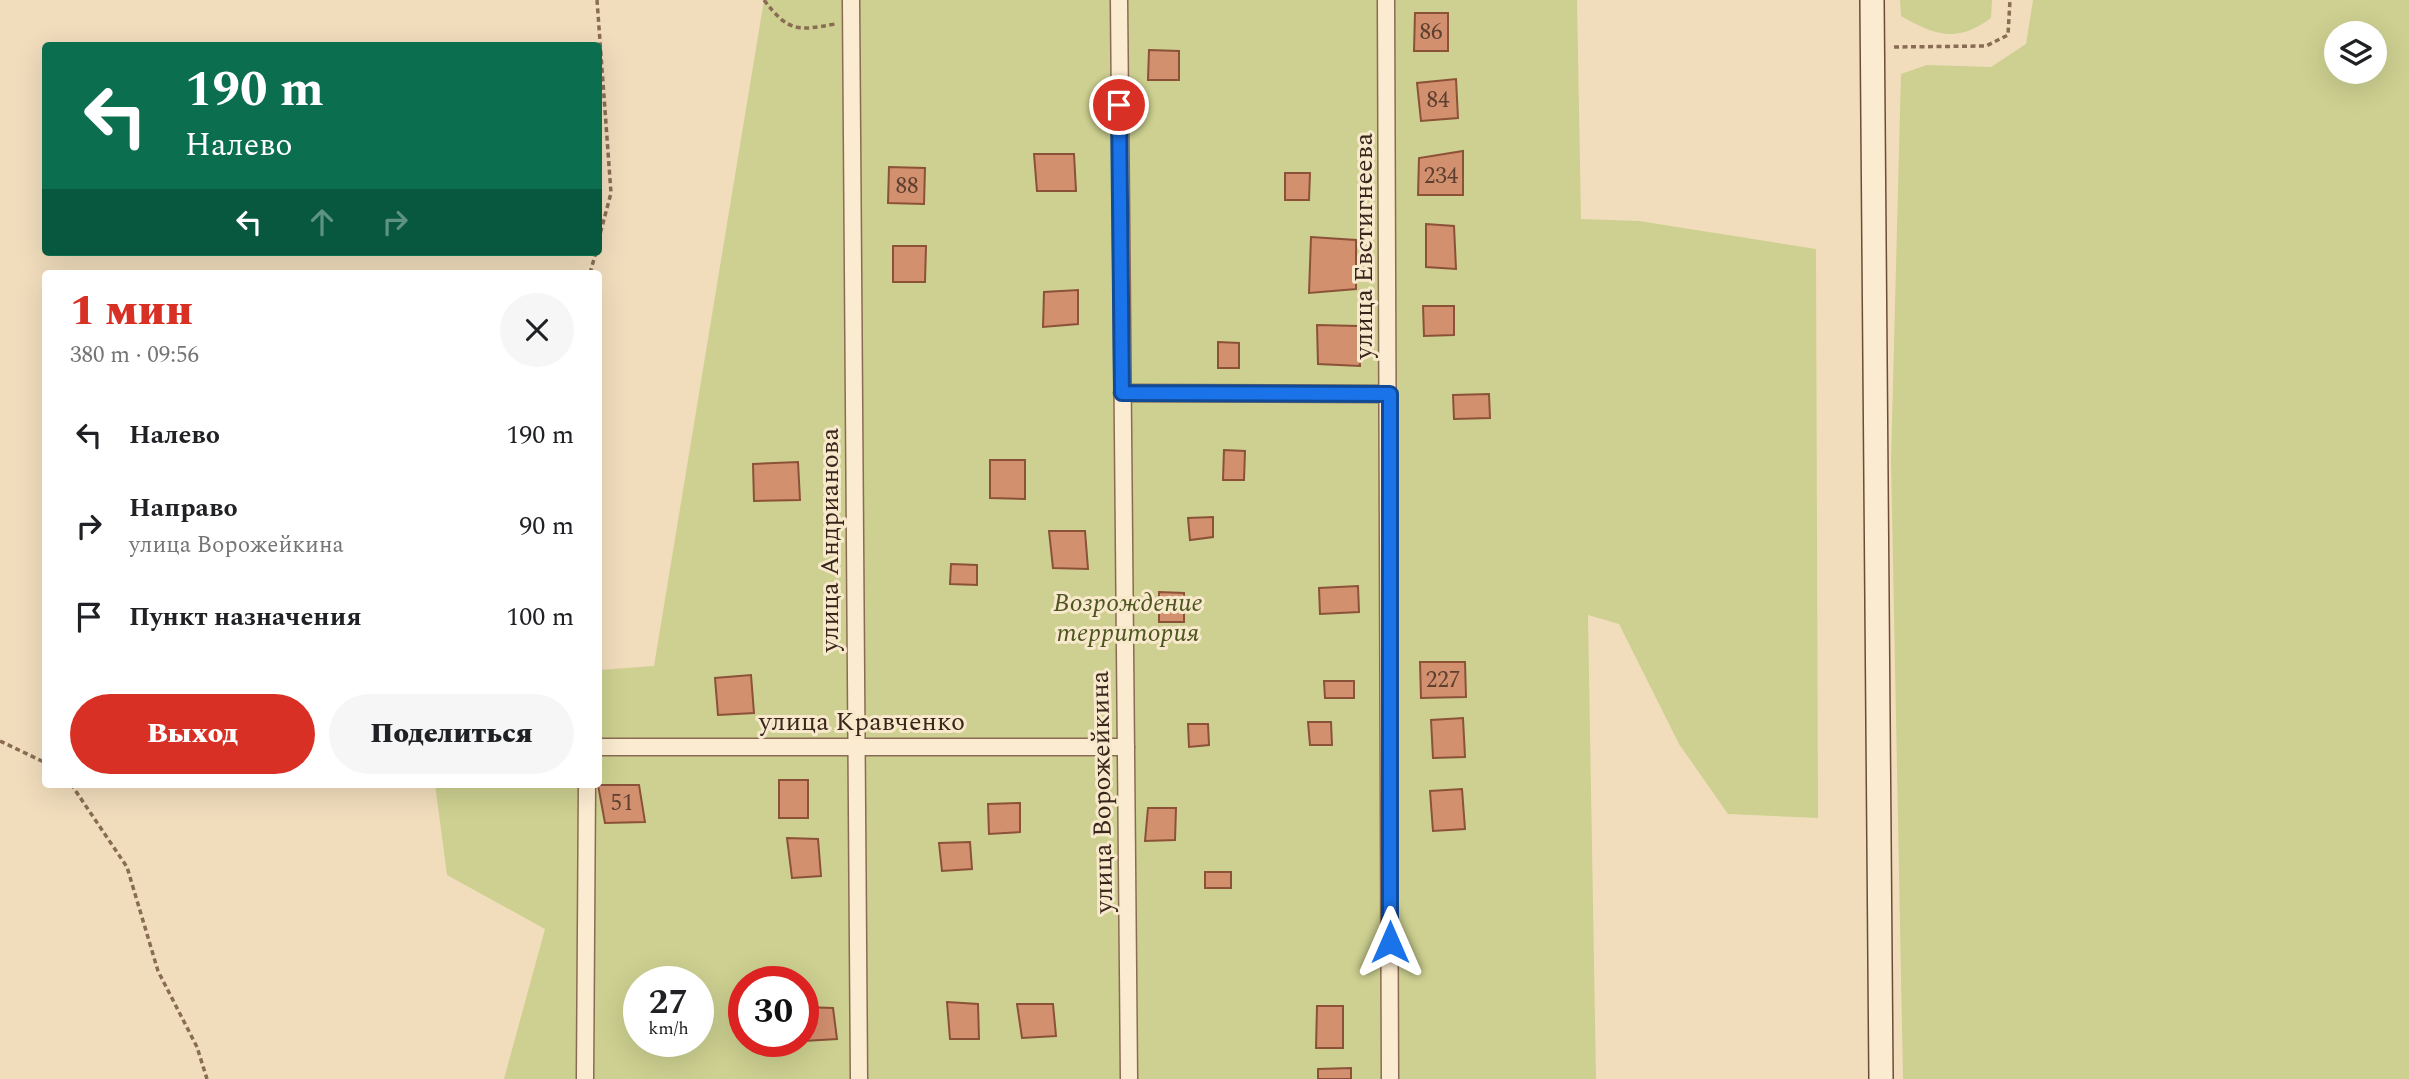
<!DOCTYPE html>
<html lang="ru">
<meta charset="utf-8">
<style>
body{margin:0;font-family:Spectral,serif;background:#f6f6f6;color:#202124;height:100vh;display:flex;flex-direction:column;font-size:26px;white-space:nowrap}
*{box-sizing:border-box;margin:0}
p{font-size:23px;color:#757577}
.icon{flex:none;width:38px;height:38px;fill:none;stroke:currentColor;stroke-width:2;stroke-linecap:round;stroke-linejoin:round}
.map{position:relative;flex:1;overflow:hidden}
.sheet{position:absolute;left:42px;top:270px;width:560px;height:518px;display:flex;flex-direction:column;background:#fff;border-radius:7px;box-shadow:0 7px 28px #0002}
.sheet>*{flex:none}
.guide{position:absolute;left:42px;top:42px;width:560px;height:214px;border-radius:7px;box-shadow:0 7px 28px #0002;background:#0b6e4f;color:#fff;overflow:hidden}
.tools{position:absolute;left:2324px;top:21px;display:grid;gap:14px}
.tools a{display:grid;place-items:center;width:63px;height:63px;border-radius:50%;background:#fff;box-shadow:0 7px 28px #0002;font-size:35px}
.speed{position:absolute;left:623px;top:966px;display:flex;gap:14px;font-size:35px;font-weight:700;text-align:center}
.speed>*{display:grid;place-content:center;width:91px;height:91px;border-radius:50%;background:#fff;box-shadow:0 7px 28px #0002;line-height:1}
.speed small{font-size:18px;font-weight:400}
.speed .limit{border:10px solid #d22;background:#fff;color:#111}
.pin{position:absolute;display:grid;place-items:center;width:60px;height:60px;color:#fff;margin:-30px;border:4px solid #fff;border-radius:50%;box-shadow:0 2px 7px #0007}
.me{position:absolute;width:77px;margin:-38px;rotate:0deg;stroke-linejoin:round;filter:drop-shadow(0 0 5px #0008)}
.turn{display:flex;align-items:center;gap:24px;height:147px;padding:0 28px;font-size:32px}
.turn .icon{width:91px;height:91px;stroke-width:2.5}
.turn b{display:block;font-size:49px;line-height:60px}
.lanes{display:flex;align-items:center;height:66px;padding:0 28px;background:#0003;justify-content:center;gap:35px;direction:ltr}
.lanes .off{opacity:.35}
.round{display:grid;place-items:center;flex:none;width:74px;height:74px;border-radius:37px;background:#f6f6f6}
.head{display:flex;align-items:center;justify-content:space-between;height:119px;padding:0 28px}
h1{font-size:42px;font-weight:800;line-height:52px;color:#d93025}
.button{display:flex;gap:14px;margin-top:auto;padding:14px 28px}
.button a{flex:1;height:80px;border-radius:42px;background:#d93025;color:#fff;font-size:28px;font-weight:800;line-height:80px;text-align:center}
.button a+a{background:#f6f6f6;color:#202124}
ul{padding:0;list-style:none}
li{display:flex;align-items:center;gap:21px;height:91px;padding:0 28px}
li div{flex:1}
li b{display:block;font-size:26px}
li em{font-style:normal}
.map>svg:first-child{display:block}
</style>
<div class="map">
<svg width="2409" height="1079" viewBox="0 0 2409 1079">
<rect width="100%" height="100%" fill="#f1ddbc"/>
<g fill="#cdd090" fill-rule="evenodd">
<path d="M 764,0 L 1577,0 L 1581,219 L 1639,221 L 1816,249 L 1818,818 L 1728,814 L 1679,744 L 1619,624 L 1588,615 L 1596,1079 L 504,1079 L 545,929 L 447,875 L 435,784 L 598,784 L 599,670 L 654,666 ZM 639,982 L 698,982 L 698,1041 L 639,1041 ZM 744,982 L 803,982 L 803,1041 L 744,1041 Z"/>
<path d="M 1900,0 L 1992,0 L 1991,18 C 1957,43 1936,36 1901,16 Z"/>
<path d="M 2033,0 L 2409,0 L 2409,1079 L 1903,1079 L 1891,460 L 1901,74 L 1927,65 L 1991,67 L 2026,44 ZM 2375,33 L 2375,72 L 2336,72 L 2336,33 Z"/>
</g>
<g fill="#d2906f" stroke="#8b5238" stroke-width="2">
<path d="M 1415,13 L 1448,13 L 1448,51 L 1414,51 Z"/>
<path d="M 1149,50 L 1179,51 L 1179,80 L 1148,80 Z"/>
<path d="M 1456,79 L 1458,118 L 1421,121 L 1417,83 Z"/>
<path d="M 1463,151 L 1463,195 L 1418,195 L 1419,158 Z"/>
<path d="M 1034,154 L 1074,154 L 1076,191 L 1037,191 Z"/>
<path d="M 889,167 L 925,168 L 924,204 L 888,203 Z"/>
<path d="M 1285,173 L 1310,173 L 1309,200 L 1285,200 Z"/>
<path d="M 1426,224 L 1454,226 L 1456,269 L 1426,267 Z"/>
<path d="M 1311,237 L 1356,240 L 1356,289 L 1309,293 Z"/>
<path d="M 893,246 L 926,246 L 925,282 L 893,282 Z"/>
<path d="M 1078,290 L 1078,324 L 1043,327 L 1044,292 Z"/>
<path d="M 1423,306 L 1454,306 L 1454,335 L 1424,336 Z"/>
<path d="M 1317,325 L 1358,326 L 1360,366 L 1318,364 Z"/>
<path d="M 1218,342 L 1239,343 L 1239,368 L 1218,368 Z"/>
<path d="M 1489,394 L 1490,418 L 1454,419 L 1453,395 Z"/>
<path d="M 1224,450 L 1245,451 L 1244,480 L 1223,480 Z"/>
<path d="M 990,460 L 1025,460 L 1025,499 L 990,498 Z"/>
<path d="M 798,462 L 800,500 L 754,501 L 753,464 Z"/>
<path d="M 1213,517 L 1213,537 L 1190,540 L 1188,518 Z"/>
<path d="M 1049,531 L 1085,531 L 1088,569 L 1053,568 Z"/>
<path d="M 951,564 L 977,565 L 977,585 L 950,584 Z"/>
<path d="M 1358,586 L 1359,612 L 1320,614 L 1319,588 Z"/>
<path d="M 1159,592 L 1184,593 L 1184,622 L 1159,622 Z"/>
<path d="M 1420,662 L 1465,662 L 1466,697 L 1421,698 Z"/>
<path d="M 751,675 L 754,713 L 718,715 L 715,678 Z"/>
<path d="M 1324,681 L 1354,681 L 1354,698 L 1325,698 Z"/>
<path d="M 1463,718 L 1465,757 L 1433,758 L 1431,720 Z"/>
<path d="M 1308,722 L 1331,722 L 1332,745 L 1310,745 Z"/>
<path d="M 1188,724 L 1208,724 L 1209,745 L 1189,747 Z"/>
<rect x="779" y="780" width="29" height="38"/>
<path d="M 598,785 L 639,785 L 645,822 L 605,823 Z"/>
<path d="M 1462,789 L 1465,829 L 1433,831 L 1430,791 Z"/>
<path d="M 1020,803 L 1020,832 L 989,834 L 988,804 Z"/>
<path d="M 1148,808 L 1176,808 L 1175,840 L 1145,841 Z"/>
<path d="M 787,838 L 818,839 L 821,876 L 792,878 Z"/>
<path d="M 970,842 L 972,869 L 942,871 L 939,843 Z"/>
<rect x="1205" y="872" width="26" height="16"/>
<path d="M 947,1002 L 978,1004 L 979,1039 L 950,1039 Z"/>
<path d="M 1017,1004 L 1053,1004 L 1056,1036 L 1022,1038 Z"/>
<path d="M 1317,1006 L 1343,1006 L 1343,1048 L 1316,1048 Z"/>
<path d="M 803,1007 L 833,1008 L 837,1039 L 804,1041 Z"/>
<path d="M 1351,1068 L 1351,1079 L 1318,1079 L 1318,1069 Z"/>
</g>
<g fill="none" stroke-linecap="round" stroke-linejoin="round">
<g stroke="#8a6c54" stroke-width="19">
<g id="street">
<path d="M 851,0 L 859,1079"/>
<path d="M 1119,0 L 1129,1079"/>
<path d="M 1386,0 L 1390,1079"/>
<path d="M 1122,393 L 1389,394"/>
<path d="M 598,747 L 1126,747"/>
<path d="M 585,1079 L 587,784"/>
</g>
</g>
<g stroke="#6b4d38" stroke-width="26">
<path id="secondary" d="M 1872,0 L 1881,1079"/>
</g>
<g stroke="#8a6c54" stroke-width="3.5" stroke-dasharray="5 3.5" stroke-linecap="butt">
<path d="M 597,0 L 611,193 L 598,242"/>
<path d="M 764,0 C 788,32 798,31 835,24"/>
<path d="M 1894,47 L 1986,46 L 2008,35 L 2010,0"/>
<path d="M 590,273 L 596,252"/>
<path d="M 0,741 L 46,763"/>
<path d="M 71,784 L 127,867 L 158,971 L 197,1047 L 207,1079"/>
</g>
<use href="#street" stroke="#fbebd0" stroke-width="16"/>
<use href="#secondary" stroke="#fbebd0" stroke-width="23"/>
</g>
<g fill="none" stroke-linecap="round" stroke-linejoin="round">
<g stroke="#114b97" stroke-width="18">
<path id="route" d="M 1119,105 L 1122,393 L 1390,394 L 1390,942"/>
</g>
<use href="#route" stroke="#1a73e8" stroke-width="12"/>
</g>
<g text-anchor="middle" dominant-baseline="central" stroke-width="6" stroke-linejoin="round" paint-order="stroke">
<g font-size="23" fill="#5e4030">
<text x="1431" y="32">86</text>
<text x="1438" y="100">84</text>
<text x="1441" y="176">234</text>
<text x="907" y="186">88</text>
<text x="1443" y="680">227</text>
<text x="622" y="803">51</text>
</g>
<g font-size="26" fill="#38261b" stroke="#f8e8cc">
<text transform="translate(1364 246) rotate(-90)">улица Евстигнеева</text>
<text transform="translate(830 540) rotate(-90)">улица Андрианова</text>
<text x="862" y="722">улица Кравченко</text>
<text transform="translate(1102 792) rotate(-91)">улица Ворожейкина</text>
</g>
<g font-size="26" font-style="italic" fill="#4d561f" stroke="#f8e8cc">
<text x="1128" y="603">Возрождение<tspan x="1128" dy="30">территория</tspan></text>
</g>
</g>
</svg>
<div class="tools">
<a><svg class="icon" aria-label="layers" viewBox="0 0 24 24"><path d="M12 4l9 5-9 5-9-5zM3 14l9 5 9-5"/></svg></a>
</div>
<div class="speed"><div>27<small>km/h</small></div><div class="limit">30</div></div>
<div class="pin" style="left:1119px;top:105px;background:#d93025"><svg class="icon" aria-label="arrive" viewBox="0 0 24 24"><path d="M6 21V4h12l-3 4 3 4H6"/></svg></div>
<svg class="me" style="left:1390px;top:942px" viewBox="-20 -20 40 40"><path d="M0-17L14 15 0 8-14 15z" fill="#1a73e8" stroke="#fff" stroke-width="4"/></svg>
<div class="guide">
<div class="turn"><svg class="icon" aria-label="left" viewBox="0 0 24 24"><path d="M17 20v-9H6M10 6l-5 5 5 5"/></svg><div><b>190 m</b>Налево</div></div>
<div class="lanes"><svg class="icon" aria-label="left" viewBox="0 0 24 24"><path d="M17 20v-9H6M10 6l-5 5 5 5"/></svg><svg class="icon off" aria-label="ahead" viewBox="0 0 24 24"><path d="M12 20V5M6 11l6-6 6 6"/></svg><svg class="icon off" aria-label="right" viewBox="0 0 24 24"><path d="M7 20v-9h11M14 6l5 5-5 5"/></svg></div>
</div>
<section class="sheet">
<div class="head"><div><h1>1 мин</h1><p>380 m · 09:56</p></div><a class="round"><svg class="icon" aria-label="close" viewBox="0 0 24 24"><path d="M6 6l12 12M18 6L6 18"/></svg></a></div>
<ul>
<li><svg class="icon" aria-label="left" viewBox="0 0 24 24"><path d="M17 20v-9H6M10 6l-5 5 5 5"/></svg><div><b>Налево</b></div><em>190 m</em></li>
<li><svg class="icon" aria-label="right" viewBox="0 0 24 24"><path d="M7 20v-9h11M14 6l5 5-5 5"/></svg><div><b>Направо</b><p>улица Ворожейкина</p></div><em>90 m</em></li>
<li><svg class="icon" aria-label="arrive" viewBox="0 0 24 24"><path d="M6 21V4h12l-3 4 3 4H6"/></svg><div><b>Пункт назначения</b></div><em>100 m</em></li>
</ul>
<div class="button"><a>Выход</a><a>Поделиться</a></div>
</section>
</div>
